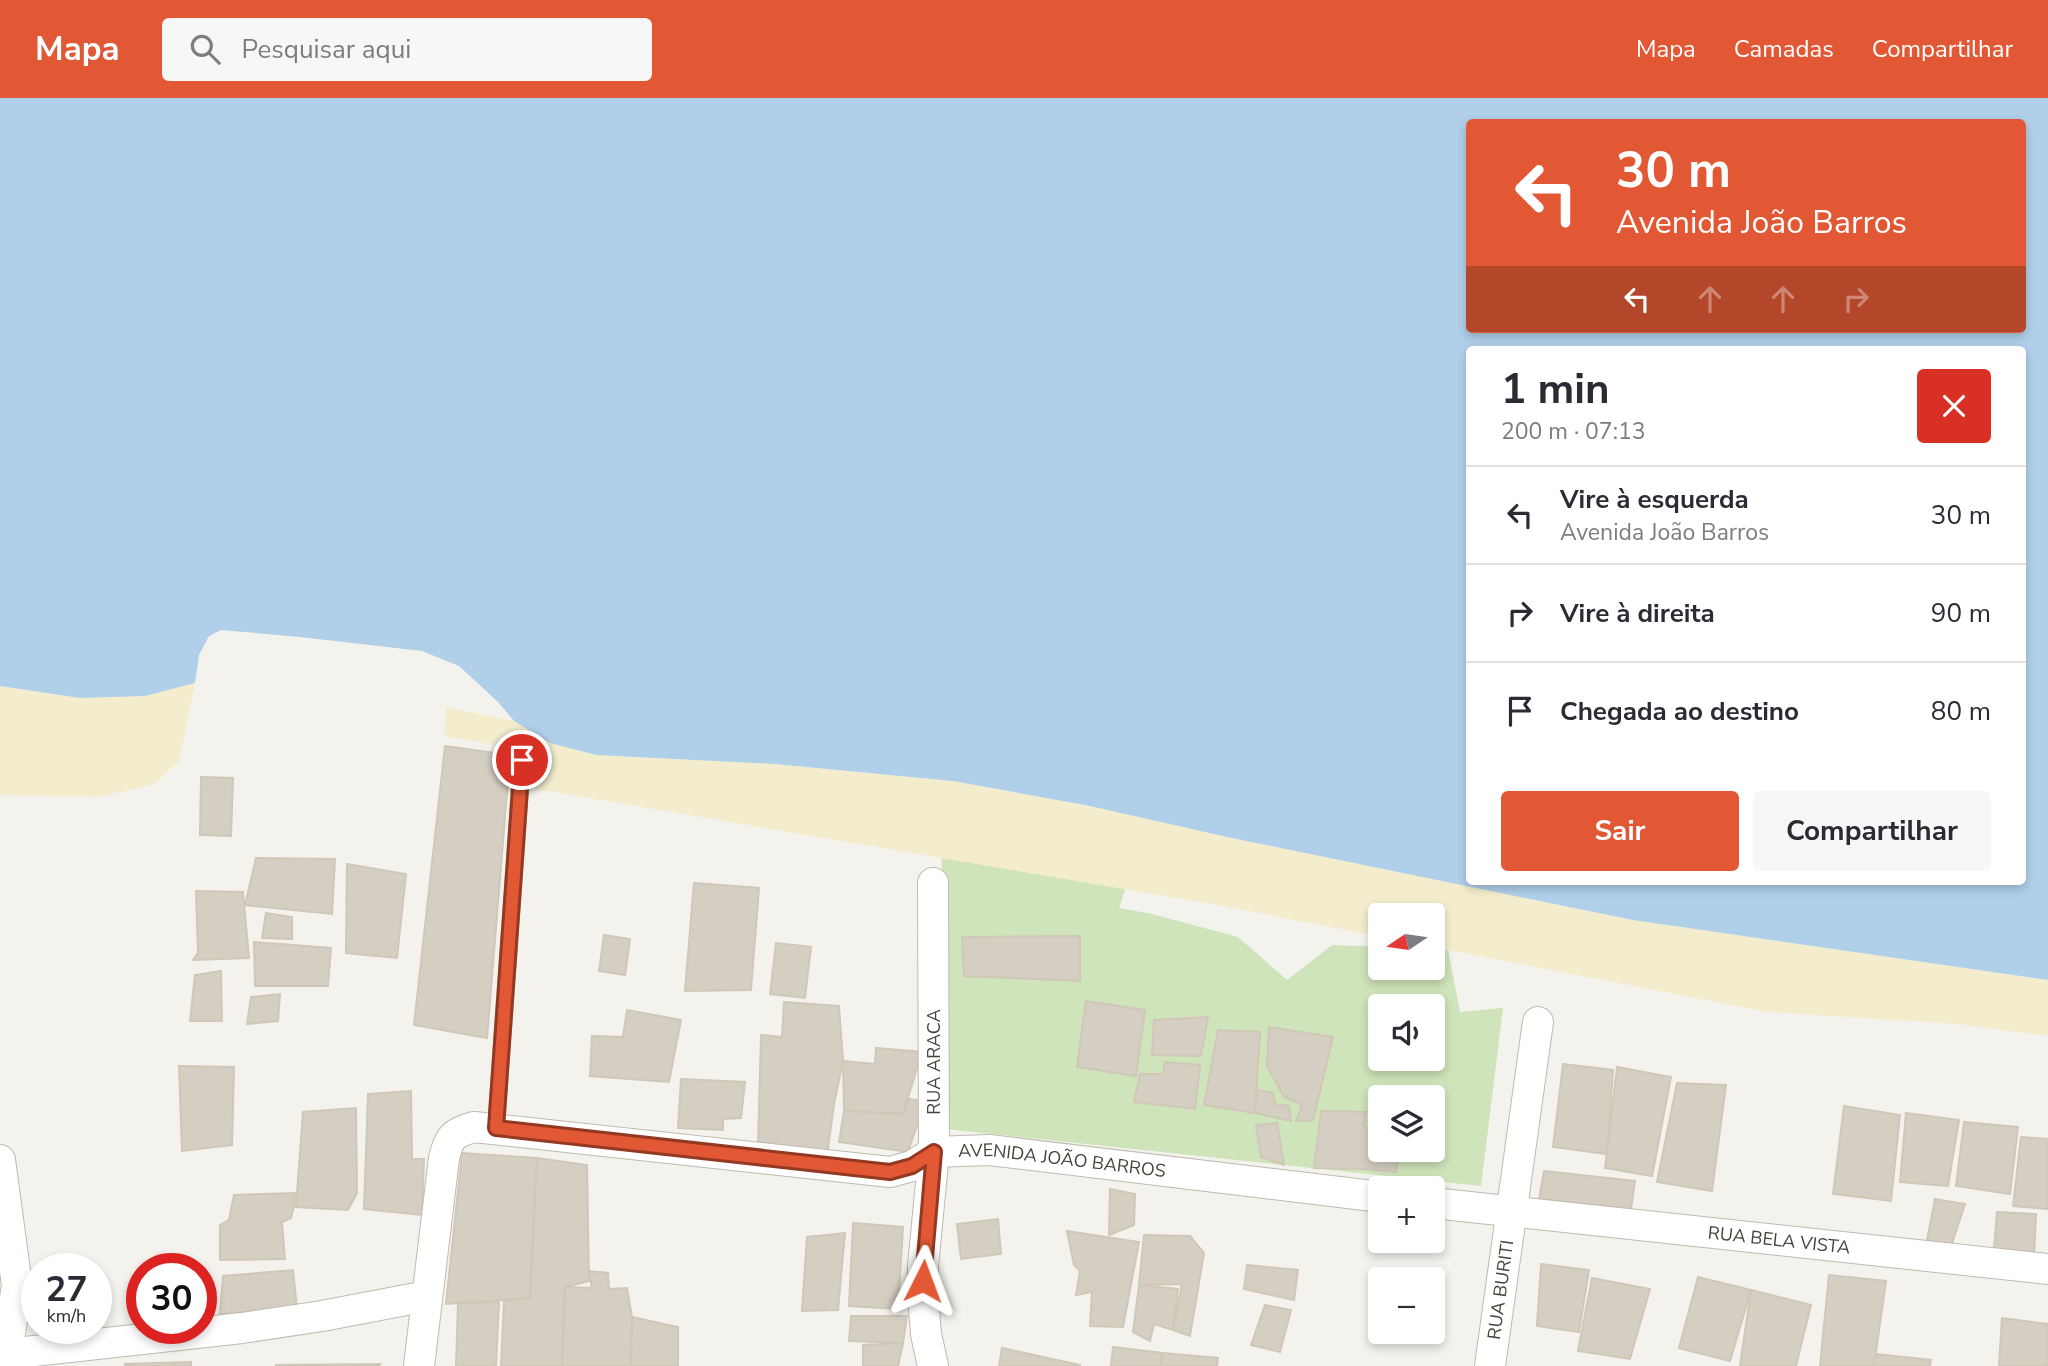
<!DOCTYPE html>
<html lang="pt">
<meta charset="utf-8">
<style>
body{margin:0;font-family:"Nunito Sans",sans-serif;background:#f7f7f7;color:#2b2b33;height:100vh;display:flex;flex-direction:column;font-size:26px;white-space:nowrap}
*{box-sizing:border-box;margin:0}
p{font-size:23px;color:#7c7c81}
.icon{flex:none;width:38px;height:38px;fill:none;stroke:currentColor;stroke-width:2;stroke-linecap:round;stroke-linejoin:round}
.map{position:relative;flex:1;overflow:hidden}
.drawer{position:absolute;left:1466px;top:248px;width:560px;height:539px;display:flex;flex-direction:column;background:#fff;border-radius:7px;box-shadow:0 4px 10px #0003}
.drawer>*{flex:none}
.banner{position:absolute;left:1466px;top:21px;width:560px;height:214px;border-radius:7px;box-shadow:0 4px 10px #0003;background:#e25835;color:#fff;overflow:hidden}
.needle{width:46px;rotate:257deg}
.controls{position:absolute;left:1368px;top:805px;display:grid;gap:14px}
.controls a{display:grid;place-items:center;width:77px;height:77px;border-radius:7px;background:#fff;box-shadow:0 4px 10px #0003;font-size:35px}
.speed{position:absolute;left:21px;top:1155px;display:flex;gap:14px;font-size:35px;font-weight:700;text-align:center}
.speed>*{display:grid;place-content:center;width:91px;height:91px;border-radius:50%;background:#fff;box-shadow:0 4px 10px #0003;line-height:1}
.speed small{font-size:18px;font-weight:400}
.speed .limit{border:10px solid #d22;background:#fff;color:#111}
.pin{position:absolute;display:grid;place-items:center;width:60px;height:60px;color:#fff;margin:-30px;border:4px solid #fff;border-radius:50%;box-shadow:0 2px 7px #0007}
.me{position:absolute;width:77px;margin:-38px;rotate:3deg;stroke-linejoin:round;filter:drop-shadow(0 0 5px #0008)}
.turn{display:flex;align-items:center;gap:24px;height:147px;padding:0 35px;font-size:32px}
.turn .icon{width:91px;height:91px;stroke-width:2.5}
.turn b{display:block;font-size:49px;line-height:60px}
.lanes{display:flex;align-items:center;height:66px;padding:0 35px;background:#0003;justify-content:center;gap:35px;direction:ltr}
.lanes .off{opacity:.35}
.round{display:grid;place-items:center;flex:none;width:74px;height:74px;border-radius:7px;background:#f7f7f7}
.head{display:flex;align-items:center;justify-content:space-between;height:119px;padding:0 35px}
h1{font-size:42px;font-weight:700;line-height:52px}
.action{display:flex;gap:14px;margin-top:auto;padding:14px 35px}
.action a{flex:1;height:80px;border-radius:7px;background:#e25835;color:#fff;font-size:28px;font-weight:700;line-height:80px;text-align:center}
.action a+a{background:#f7f7f7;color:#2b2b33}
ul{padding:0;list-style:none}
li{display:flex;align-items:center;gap:21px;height:98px;padding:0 35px;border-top:2px solid #e1e1e2}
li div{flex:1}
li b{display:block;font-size:26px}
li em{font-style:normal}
header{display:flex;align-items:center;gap:42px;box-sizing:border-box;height:98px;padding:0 35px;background:#e25835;color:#fff}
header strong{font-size:33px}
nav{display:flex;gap:38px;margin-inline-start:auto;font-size:24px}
.search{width:490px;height:63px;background:#f7f7f7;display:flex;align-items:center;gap:18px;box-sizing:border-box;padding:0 24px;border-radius:7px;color:#7c7c81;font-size:26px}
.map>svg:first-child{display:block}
</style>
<header>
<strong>Mapa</strong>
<div class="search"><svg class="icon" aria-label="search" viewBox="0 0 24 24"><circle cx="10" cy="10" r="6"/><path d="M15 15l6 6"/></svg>Pesquisar aqui</div>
<nav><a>Mapa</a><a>Camadas</a><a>Compartilhar</a></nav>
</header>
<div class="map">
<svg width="2048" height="1268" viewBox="0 0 2048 1268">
<rect width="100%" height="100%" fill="#f4f2ec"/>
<path fill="#cfe4ba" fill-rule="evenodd" d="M 941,705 L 1137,755 L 1119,810 L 1152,816 L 1238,839 L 1287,882 L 1332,847 L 1381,849 L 1381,870 L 1433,870 L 1433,851 L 1448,852 L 1460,914 L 1503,910 L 1481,1088 L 945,1031 ZM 1381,908 L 1433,908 L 1433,961 L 1381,961 ZM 1381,999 L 1433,999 L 1433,1052 L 1381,1052 Z"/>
<g fill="#f3edcd">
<path d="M 195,585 L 179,663 L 154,686 L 100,699 L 0,697 L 0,588 L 80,600 L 145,598 Z"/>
<path d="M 446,609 L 514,623 L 550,645 L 596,657 L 775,666 L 953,683 L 1090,708 L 1227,739 L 1633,822 L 2048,882 L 2048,938 L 1957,926 L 1767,914 L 1433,849 L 1433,817 L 1381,817 L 1381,839 L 1218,807 L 524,689 L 524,652 L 444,638 Z"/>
</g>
<path fill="#b0cfe9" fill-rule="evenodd" d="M 0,0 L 2048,0 L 2048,882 L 1633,822 L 1227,739 L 1090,708 L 953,683 L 775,666 L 596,657 L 550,645 L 514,623 L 498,604 L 459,568 L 422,553 L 300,539 L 221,532 L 209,538 L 199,557 L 195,585 L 145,598 L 80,600 L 0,588 ZM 1470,24 L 2023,24 L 2023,231 L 1470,231 ZM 1470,252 L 2023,252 L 2023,784 L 1470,784 Z"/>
<g fill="#d5cfc3" stroke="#cfc7b7" stroke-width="2">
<path d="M 445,648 L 510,657 L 487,940 L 414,927 Z"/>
<path d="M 201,679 L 233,680 L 231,738 L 200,737 Z"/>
<path d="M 256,760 L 335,761 L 332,816 L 245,807 Z"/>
<path d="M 347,766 L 406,776 L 397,860 L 346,855 Z"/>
<path d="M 694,785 L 759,790 L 751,892 L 685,893 Z"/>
<path d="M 196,793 L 243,794 L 249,860 L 193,862 L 198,855 Z"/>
<path d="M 266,815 L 292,819 L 292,841 L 262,840 Z"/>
<path d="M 604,837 L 630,841 L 625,877 L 599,873 Z"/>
<path d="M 1080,838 L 1080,883 L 964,878 L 962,839 Z"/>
<path d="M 254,844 L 331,850 L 328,888 L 255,888 Z"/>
<path d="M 776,845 L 811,849 L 805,900 L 770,896 Z"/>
<path d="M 221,873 L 222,923 L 190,923 L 195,877 Z"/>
<path d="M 280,896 L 278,923 L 247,926 L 251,899 Z"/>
<path d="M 1086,903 L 1145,912 L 1136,978 L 1077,969 Z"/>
<path d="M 784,904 L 839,908 L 843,963 L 834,1006 L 827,1058 L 758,1048 L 761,937 L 782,939 Z"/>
<path d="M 627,912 L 681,922 L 669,984 L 590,978 L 592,938 L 623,939 Z"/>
<path d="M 1208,919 L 1201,958 L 1152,957 L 1154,922 Z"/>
<path d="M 1269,929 L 1333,939 L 1313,1022 L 1296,1023 L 1302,1007 L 1284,999 L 1267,968 Z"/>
<path d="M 1218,932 L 1260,934 L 1255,1015 L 1204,1007 Z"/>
<path d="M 876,950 L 922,954 L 903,1016 L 844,1013 L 843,963 L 875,966 Z"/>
<path d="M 1165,964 L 1200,967 L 1195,1011 L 1134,1004 L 1140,976 L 1163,976 Z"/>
<path d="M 1563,966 L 1613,972 L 1607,1056 L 1553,1049 Z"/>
<path d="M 179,968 L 234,969 L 232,1047 L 182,1053 Z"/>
<path d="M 1617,969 L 1671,979 L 1652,1078 L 1605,1070 Z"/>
<path d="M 681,981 L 745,984 L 741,1020 L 723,1021 L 723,1032 L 678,1030 Z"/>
<path d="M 1677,985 L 1726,987 L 1712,1093 L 1657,1084 Z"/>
<path d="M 1257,992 L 1273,995 L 1275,1006 L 1289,1008 L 1291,1023 L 1255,1015 Z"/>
<path d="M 411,993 L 412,1061 L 424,1061 L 422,1117 L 364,1111 L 368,996 Z"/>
<path d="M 909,1001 L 925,1003 L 908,1054 L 839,1044 L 844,1013 L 903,1016 Z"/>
<path d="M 1844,1008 L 1900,1017 L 1891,1103 L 1833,1096 Z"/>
<path d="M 356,1010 L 357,1095 L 348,1112 L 296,1109 L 303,1014 Z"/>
<path d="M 1321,1013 L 1366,1014 L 1364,1030 L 1381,1030 L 1381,1052 L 1399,1052 L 1396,1074 L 1365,1071 L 1314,1070 Z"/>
<path d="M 1906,1015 L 1959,1022 L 1948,1088 L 1900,1084 Z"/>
<path d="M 1964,1024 L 2018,1029 L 2010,1096 L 1956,1088 Z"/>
<path d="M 1277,1025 L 1284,1067 L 1261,1059 L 1256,1027 Z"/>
<path d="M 2021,1039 L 2048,1041 L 2048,1111 L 2013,1108 Z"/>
<path d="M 462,1055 L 537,1060 L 530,1200 L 446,1206 Z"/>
<path d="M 537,1060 L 587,1067 L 589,1183 L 565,1189 L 562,1268 L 501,1268 L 504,1203 L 530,1200 Z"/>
<path d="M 1544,1073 L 1635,1083 L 1631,1111 L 1539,1101 Z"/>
<path d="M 1110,1091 L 1135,1096 L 1134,1127 L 1109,1137 Z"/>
<path d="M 297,1095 L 291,1120 L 282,1124 L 285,1161 L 220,1162 L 220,1127 L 229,1122 L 234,1097 Z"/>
<path d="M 1935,1101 L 1965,1106 L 1951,1148 L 1927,1142 Z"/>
<path d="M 1997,1114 L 2036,1116 L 2034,1158 L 1994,1151 Z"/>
<path d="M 998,1121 L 1001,1156 L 961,1161 L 957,1126 Z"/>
<path d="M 853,1125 L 903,1129 L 898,1211 L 849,1208 Z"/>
<path d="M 1067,1133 L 1139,1144 L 1123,1229 L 1090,1228 L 1092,1194 L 1076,1197 L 1080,1173 L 1074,1167 Z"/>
<path d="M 845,1135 L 838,1212 L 802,1213 L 807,1139 Z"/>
<path d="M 1144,1137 L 1190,1138 L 1204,1155 L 1190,1238 L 1173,1232 L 1182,1186 L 1139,1187 Z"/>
<path d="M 1541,1166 L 1589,1172 L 1579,1234 L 1537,1228 Z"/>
<path d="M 1247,1167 L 1298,1172 L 1294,1202 L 1244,1191 Z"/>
<path d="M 293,1172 L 297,1210 L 220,1216 L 223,1178 Z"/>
<path d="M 589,1173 L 608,1175 L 609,1191 L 627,1190 L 632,1219 L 631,1268 L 562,1268 L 565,1189 L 592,1190 Z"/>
<path d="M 1829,1177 L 1886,1183 L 1874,1268 L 1820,1268 Z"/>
<path d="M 1698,1179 L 1751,1192 L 1730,1263 L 1679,1250 Z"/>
<path d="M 1592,1180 L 1650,1191 L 1630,1261 L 1578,1253 Z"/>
<path d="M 1139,1187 L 1178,1191 L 1173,1232 L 1154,1226 L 1150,1243 L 1133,1234 Z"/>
<path d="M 1751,1192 L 1811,1207 L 1796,1268 L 1740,1268 Z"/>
<path d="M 499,1204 L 496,1268 L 456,1268 L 458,1205 Z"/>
<path d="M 1265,1207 L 1291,1212 L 1280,1254 L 1251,1247 Z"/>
<path d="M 851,1218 L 907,1218 L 903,1245 L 849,1243 Z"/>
<path d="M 632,1219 L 678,1229 L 678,1268 L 631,1268 Z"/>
<path d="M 2002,1220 L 2048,1226 L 2048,1268 L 1999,1268 Z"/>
<path d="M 903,1245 L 898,1268 L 863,1268 L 863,1247 Z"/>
<path d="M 1113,1249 L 1162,1255 L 1161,1268 L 1111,1268 Z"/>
<path d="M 1002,1250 L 1080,1267 L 1080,1268 L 999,1268 Z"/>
<path d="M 1162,1255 L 1218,1260 L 1217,1268 L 1161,1268 Z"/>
<path d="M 1876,1256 L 1931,1262 L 1930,1268 L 1874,1268 Z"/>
<path d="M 191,1264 L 191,1268 L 125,1268 L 125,1266 Z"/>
<path d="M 380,1266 L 379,1268 L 275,1267 Z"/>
</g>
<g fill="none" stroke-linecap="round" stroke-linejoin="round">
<g stroke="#bfbaaf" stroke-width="18">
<path id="lane" d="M 496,1030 L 522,662"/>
</g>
<g stroke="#bfbaaf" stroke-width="32">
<g id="street">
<path d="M 0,1062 L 17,1187 L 7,1256 L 8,1268"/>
<path id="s1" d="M 1433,1105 L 2048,1171"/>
<path d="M 7,1256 L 242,1230 L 322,1218 L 427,1198"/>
<path id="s2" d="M 419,1268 L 444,1060 C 449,1039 453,1035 474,1029 L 890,1074 L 912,1068 L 934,1054 L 989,1052 L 1381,1099"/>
<path d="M 933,1268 L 926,1236 L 923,1198 L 923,1168 L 934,1054 L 933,785"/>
<path id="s3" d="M 1490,1268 L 1538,924"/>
</g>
</g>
<use href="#lane" stroke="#fff" stroke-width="16"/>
<use href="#street" stroke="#fff" stroke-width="30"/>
</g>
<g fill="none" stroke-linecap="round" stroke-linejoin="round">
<g stroke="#933922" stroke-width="18">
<path id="route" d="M 522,662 L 496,1030 L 890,1074 L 912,1068 L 934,1054 L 923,1183"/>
</g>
<use href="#route" stroke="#e25835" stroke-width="12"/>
</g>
<g text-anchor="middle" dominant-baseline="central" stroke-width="7" stroke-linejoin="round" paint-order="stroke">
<g font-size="18" fill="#48433a" stroke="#fff">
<text transform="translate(934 964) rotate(-90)">RUA ARACA</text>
<text stroke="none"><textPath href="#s2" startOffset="852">AVENIDA JOÃO BARROS</textPath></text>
<text stroke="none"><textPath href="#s1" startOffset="348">RUA BELA VISTA</textPath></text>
<text stroke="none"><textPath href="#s3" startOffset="77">RUA BURITI</textPath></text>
</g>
</g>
</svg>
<div class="controls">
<a><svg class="needle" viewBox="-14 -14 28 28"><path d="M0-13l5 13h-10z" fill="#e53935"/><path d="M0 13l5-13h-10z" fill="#7c7c81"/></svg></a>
<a><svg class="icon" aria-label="sound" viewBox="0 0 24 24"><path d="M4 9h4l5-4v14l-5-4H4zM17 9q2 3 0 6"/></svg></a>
<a><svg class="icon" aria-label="layers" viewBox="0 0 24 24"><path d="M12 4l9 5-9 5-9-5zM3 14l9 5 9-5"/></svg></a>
<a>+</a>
<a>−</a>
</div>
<div class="speed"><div>27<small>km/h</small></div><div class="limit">30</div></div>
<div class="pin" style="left:522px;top:662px;background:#d93025"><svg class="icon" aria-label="arrive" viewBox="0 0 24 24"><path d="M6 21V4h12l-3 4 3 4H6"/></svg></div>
<svg class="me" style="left:923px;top:1183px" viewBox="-20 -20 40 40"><path d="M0-17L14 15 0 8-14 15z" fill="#e25835" stroke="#fff" stroke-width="4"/></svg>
<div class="banner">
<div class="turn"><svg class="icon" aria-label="left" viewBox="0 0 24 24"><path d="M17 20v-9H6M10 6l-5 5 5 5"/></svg><div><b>30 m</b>Avenida João Barros</div></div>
<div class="lanes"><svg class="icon" aria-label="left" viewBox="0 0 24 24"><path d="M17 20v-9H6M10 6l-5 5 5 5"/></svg><svg class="icon off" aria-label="ahead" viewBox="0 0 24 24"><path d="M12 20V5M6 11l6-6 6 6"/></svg><svg class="icon off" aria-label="ahead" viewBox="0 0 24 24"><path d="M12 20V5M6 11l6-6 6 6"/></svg><svg class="icon off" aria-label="right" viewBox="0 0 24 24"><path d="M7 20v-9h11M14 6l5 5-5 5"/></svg></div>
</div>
<section class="drawer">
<div class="head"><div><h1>1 min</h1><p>200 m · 07:13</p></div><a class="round" style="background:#d93025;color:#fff"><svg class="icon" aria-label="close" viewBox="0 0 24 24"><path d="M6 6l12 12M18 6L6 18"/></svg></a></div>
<ul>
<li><svg class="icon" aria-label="left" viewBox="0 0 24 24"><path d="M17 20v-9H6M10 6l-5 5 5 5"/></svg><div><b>Vire à esquerda</b><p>Avenida João Barros</p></div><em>30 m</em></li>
<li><svg class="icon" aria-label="right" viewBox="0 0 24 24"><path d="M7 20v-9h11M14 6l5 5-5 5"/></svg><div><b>Vire à direita</b></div><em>90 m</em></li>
<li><svg class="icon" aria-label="arrive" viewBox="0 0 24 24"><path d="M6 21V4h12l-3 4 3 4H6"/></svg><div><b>Chegada ao destino</b></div><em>80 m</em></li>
</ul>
<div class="action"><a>Sair</a><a>Compartilhar</a></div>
</section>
</div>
